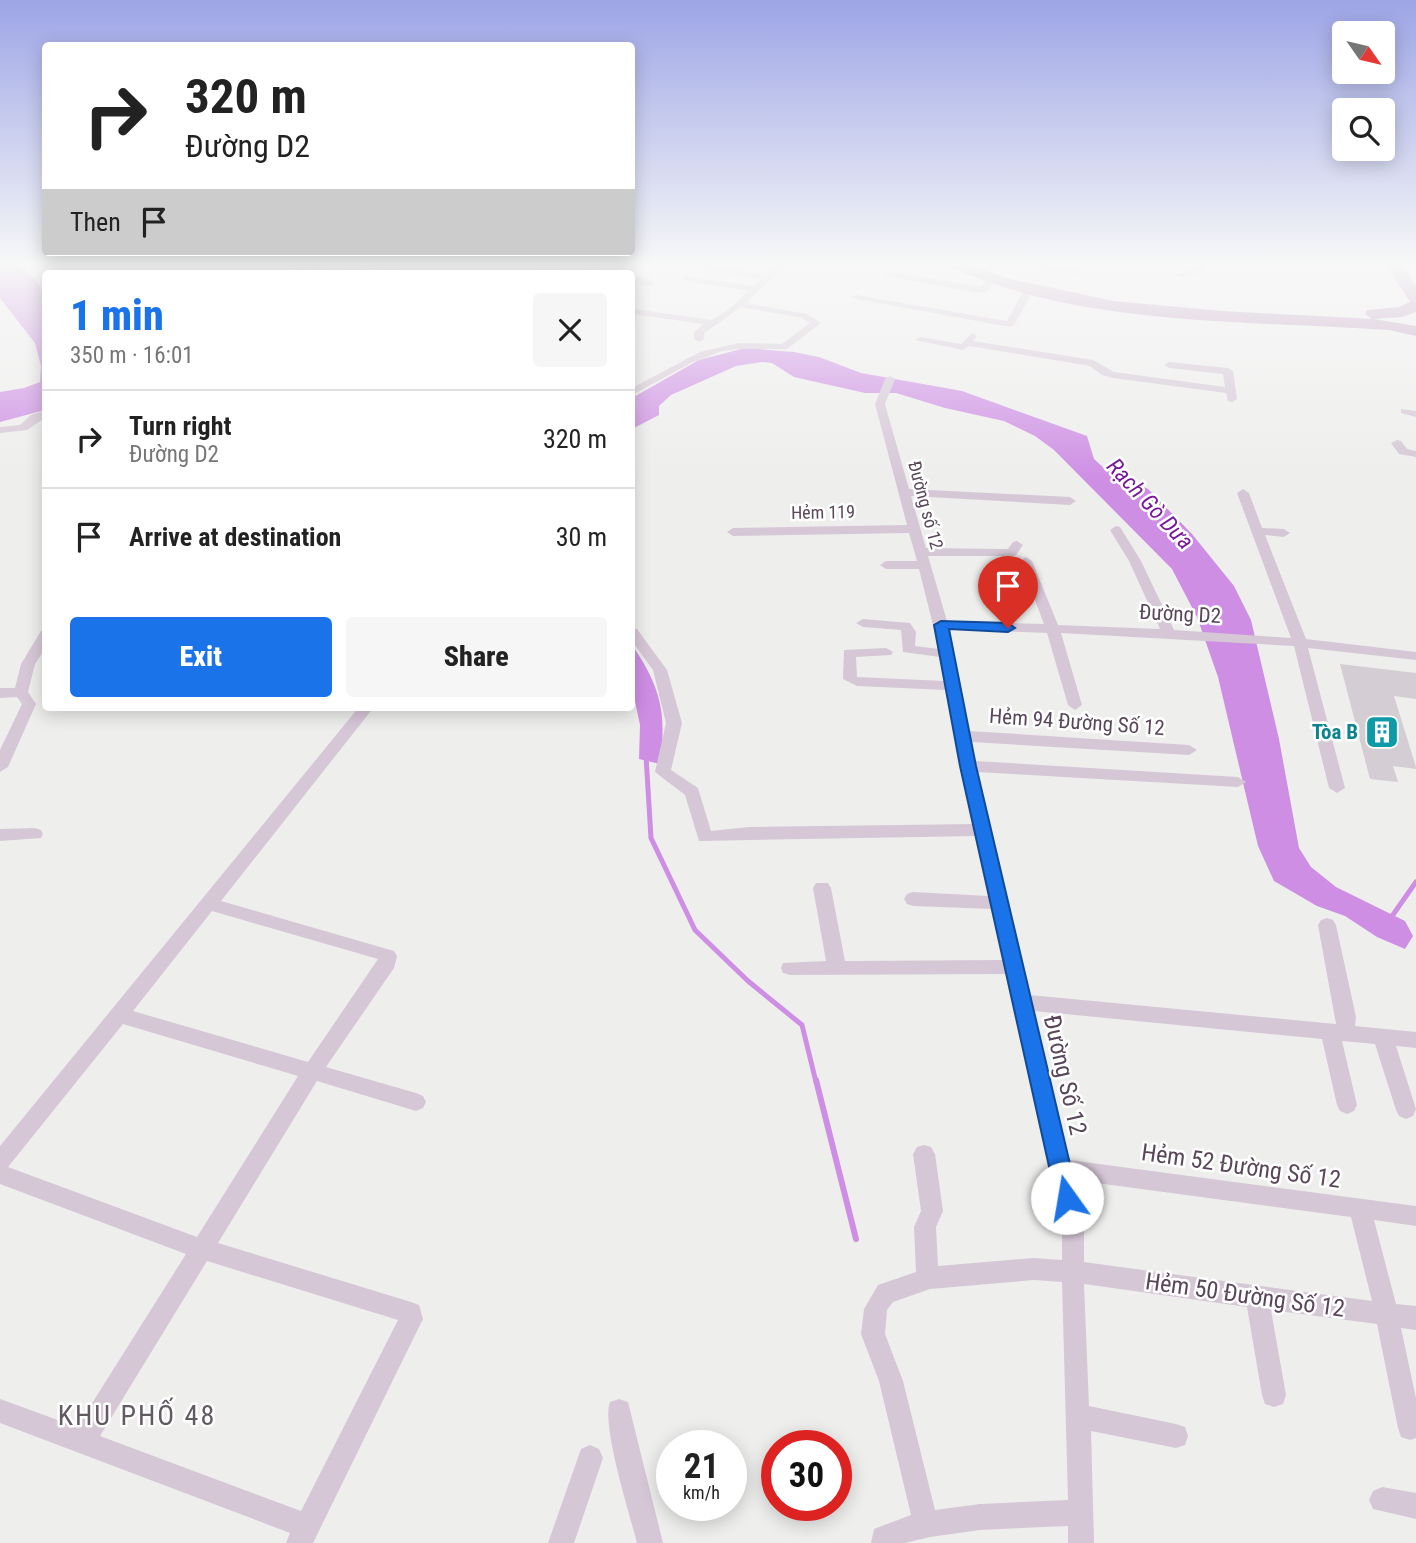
<!DOCTYPE html>
<meta charset="utf-8">
<style>
body{margin:0;font-family:"Roboto Condensed",sans-serif;background:#f6f6f6;color:#222;height:100vh;display:flex;flex-direction:column;font-size:26px;white-space:nowrap}
*{box-sizing:border-box;margin:0}
p{font-size:23px;color:#767676}
.icon{flex:none;width:38px;height:38px;fill:none;stroke:currentColor;stroke-width:2;stroke-linecap:round;stroke-linejoin:round}
.map{position:relative;flex:1;overflow:hidden}
.panel{position:absolute;left:42px;top:270px;width:593px;height:441px;display:flex;flex-direction:column;background:#fff;border-radius:7px;box-shadow:0 4px 18px #0003}
.panel>*{flex:none}
.top-card{position:absolute;left:42px;top:42px;width:593px;height:214px;border-radius:7px;box-shadow:0 4px 18px #0003;background:#fff;color:#222;overflow:hidden}
.needle{width:46px;rotate:124deg}
.fabs{position:absolute;left:1332px;top:21px;display:grid;gap:14px}
.fabs a{display:grid;place-items:center;width:63px;height:63px;border-radius:7px;background:#fff;box-shadow:0 4px 18px #0003;font-size:35px}
.speed{position:absolute;left:656px;top:1430px;display:flex;gap:14px;font-size:35px;font-weight:700;text-align:center}
.speed>*{display:grid;place-content:center;width:91px;height:91px;border-radius:50%;background:#fff;box-shadow:0 4px 18px #0003;line-height:1}
.speed small{font-size:18px;font-weight:400}
.speed .limit{border:10px solid #d22;background:#fff;color:#111}
.pin{position:absolute;display:grid;place-items:center;width:60px;height:60px;color:#fff;margin:-72px -30px;border-radius:50% 50% 50% 0;rotate:-45deg;box-shadow:0 0 7px #0007}
.pin .icon{rotate:45deg}
.me{position:absolute;width:77px;margin:-38px;rotate:347deg;stroke-linejoin:round;filter:drop-shadow(0 0 5px #0008)}
.turn{display:flex;align-items:center;gap:24px;height:147px;padding:0 28px;font-size:32px}
.turn .icon{width:91px;height:91px;stroke-width:2.5}
.turn b{display:block;font-size:49px;line-height:60px}
.then{display:flex;align-items:center;height:66px;padding:0 28px;background:#0003;gap:14px;font-size:26px}
.round{display:grid;place-items:center;flex:none;width:74px;height:74px;border-radius:7px;background:#f6f6f6}
.overview{display:flex;align-items:center;justify-content:space-between;height:119px;padding:0 28px}
h1{font-size:42px;font-weight:800;line-height:52px;color:#1a73e8}
.action{display:flex;gap:14px;margin-top:auto;padding:14px 28px}
.action a{flex:1;height:80px;border-radius:7px;background:#1a73e8;color:#fff;font-size:28px;font-weight:800;line-height:80px;text-align:center}
.action a+a{background:#f6f6f6;color:#222}
ul{padding:0;list-style:none}
li{display:flex;align-items:center;gap:21px;height:98px;padding:0 28px;border-top:2px solid #e0e0e0}
li div{flex:1}
li b{display:block;font-size:26px}
li em{font-style:normal}
.map>svg:first-child{display:block}
</style>
<div class="map">
<svg width="1416" height="1543" viewBox="0 0 1416 1543">
<rect width="100%" height="100%" fill="#eeefed"/>
<g fill="#ce8ee4">
<path d="M 0,264 L 17,264 L 37,281 L 46,296 L 45,410 L 0,422 L 0,392 L 24,388 L 40,382 L 41,366 L 35,343 L 0,298 Z"/>
<path d="M 745,348 L 794,352 L 819,357 L 861,373 L 962,391 L 1087,436 L 1094,459 L 1105,469 L 1148,489 L 1192,534 L 1234,586 L 1251,620 L 1279,739 L 1299,848 L 1311,867 L 1336,887 L 1405,921 L 1413,936 L 1405,949 L 1377,937 L 1345,916 L 1317,906 L 1274,881 L 1258,846 L 1218,677 L 1197,617 L 1172,569 L 1054,450 L 1035,436 L 1004,421 L 945,408 L 896,393 L 865,393 L 794,377 L 772,363 L 762,362 L 736,366 L 671,395 L 659,406 L 659,415 L 632,429 L 632,398 L 699,360 Z"/>
<path d="M 632,645 C 661,687 667,714 660,764 L 639,759 L 640,725 L 632,687 Z"/>
</g>
<g fill="none" stroke-linecap="round" stroke-linejoin="round">
<path stroke="#ce8ee4" stroke-width="2.5" d="M 311,264 L 325,273"/>
<g stroke="#ce8ee4" stroke-width="5">
<path d="M 646,756 L 651,838 L 695,930 L 748,981 L 802,1025 L 816,1082"/>
<path d="M 1390,919 L 1416,882"/>
</g>
<path stroke="#ce8ee4" stroke-width="6" d="M 816,1080 L 856,1239"/>
</g>
<path fill="#d4cdd3" d="M 1340,664 L 1416,673 L 1416,699 L 1394,696 L 1416,767 L 1416,769 L 1393,766 L 1398,782 L 1370,779 Z"/>
<g fill="none" stroke-linecap="round" stroke-linejoin="round">
<g fill="#d6c7d6" fill-rule="evenodd">
<path d="M 290,264 L 299,264 L 309,273 L 300,273 Z"/>
<path d="M 364,264 L 382,264 L 402,273 C 392,273 385,268 375,267 C 365,266 348,273 336,273 Z"/>
<path d="M 593,264 L 603,264 L 592,273 L 582,273 Z"/>
<path d="M 702,264 L 766,274 L 777,264 L 786,264 L 746,303 L 807,314 L 821,323 L 787,349 L 739,349 L 722,351 L 691,363 L 632,395 L 632,388 L 700,352 L 739,343 L 782,344 L 810,323 L 801,318 L 741,307 L 704,333 L 704,339 L 699,342 L 694,339 L 694,332 L 704,324 L 632,314 L 634,309 L 712,320 L 728,310 L 748,291 L 685,281 L 681,278 L 682,276 L 753,286 L 761,279 L 705,269 L 702,268 Z"/>
<path d="M 1038,264 L 1080,269 L 1084,272 L 1080,275 L 1035,269 L 1035,265 Z"/>
<path d="M 1198,264 L 1206,264 L 1207,267 L 1201,273 L 1180,277 L 1176,274 L 1195,269 Z"/>
<path d="M 542,267 L 559,271 L 560,273 L 539,272 L 538,270 Z"/>
<path d="M 889,271 L 979,287 L 990,277 L 997,279 L 986,292 L 979,293 L 886,276 L 886,272 Z"/>
<path d="M 632,276 L 652,281 L 654,283 L 649,286 L 632,282 Z"/>
<path d="M 1025,288 L 1033,290 L 1015,324 L 1010,327 L 851,298 L 856,295 L 1007,321 Z"/>
<path d="M 972,333 L 977,336 L 973,341 L 1093,360 L 1114,372 L 1225,387 L 1223,374 L 1169,368 L 1164,365 L 1169,362 L 1228,368 L 1233,371 L 1237,399 L 1232,402 L 1228,401 L 1226,393 L 1113,378 L 1102,375 L 1090,366 L 969,346 L 963,350 L 915,340 L 920,337 L 961,344 Z"/>
<path d="M 890,376 L 895,379 L 885,404 L 909,489 L 1070,497 L 1076,501 L 1070,505 L 911,496 L 926,548 L 1003,549 L 1008,549 L 1013,542 L 1017,541 L 1023,545 L 1016,555 L 1012,556 L 928,556 L 947,621 L 1044,624 L 1020,561 L 1026,557 L 1032,561 L 1058,625 L 1160,629 L 1129,561 L 1110,530 L 1116,526 L 1120,527 L 1141,561 L 1174,630 L 1291,638 L 1237,493 L 1243,489 L 1249,493 L 1262,528 L 1284,529 L 1290,533 L 1284,537 L 1265,535 L 1306,639 L 1416,652 L 1416,660 L 1308,648 L 1345,788 L 1337,793 L 1329,788 L 1294,646 L 1061,633 L 1082,705 L 1075,710 L 1068,705 L 1047,633 L 949,629 L 969,731 L 1189,745 L 1197,750 L 1189,755 L 971,742 L 975,761 L 1238,777 L 1246,782 L 1238,787 L 977,772 L 1030,995 L 1336,1024 L 1318,925 L 1321,920 L 1327,918 L 1333,920 L 1336,925 L 1356,1017 L 1355,1026 L 1416,1032 L 1416,1048 L 1396,1046 L 1416,1109 L 1413,1116 L 1406,1119 L 1399,1116 L 1396,1110 L 1375,1044 L 1342,1041 L 1357,1105 L 1354,1111 L 1347,1114 L 1340,1111 L 1337,1105 L 1322,1039 L 1034,1011 L 1069,1160 L 1416,1206 L 1416,1226 L 1374,1220 L 1396,1304 L 1416,1306 L 1416,1330 L 1401,1328 L 1416,1398 L 1416,1438 L 1410,1440 L 1401,1437 L 1398,1428 L 1377,1324 L 1271,1310 L 1286,1395 L 1283,1404 L 1274,1407 L 1265,1404 L 1262,1395 L 1247,1307 L 1084,1284 L 1089,1406 L 1176,1424 L 1185,1427 L 1188,1436 L 1185,1445 L 1176,1448 L 1091,1431 L 1094,1543 L 1068,1543 L 1068,1526 L 980,1530 L 930,1537 L 905,1543 L 871,1543 L 874,1529 L 911,1515 L 879,1381 L 861,1334 L 864,1309 L 878,1285 L 916,1272 L 914,1227 L 921,1211 L 913,1154 L 917,1147 L 924,1145 L 931,1147 L 935,1154 L 943,1211 L 936,1227 L 938,1266 L 1034,1258 L 1062,1260 L 1062,1223 L 1007,974 L 790,975 L 783,973 L 781,968 L 783,963 L 826,961 L 813,888 L 816,883 L 828,883 L 831,888 L 845,961 L 1003,960 L 992,909 L 913,906 L 907,904 L 904,899 L 907,894 L 913,892 L 989,896 L 976,836 L 699,841 L 685,795 L 655,772 L 666,723 L 653,670 L 632,641 L 632,628 L 637,629 L 667,670 L 682,723 L 671,770 L 698,788 L 711,831 L 749,827 L 973,824 L 946,690 L 857,686 L 843,679 L 844,650 L 886,648 L 893,652 L 891,655 L 856,657 L 857,677 L 944,681 L 940,657 L 903,652 L 901,630 L 863,627 L 856,623 L 863,619 L 910,623 L 916,632 L 915,646 L 939,649 L 919,569 L 886,569 L 880,565 L 886,561 L 917,561 L 909,533 L 733,536 L 727,532 L 733,528 L 907,525 L 875,404 L 885,379 ZM 1074,1180 L 1351,1217 L 1372,1301 L 1084,1262 L 1084,1223 ZM 1034,1280 L 1062,1282 L 1068,1500 L 980,1504 L 935,1510 L 903,1381 L 885,1334 L 887,1310 L 893,1302 L 930,1289 Z"/>
<path d="M 1401,409 L 1416,411 L 1416,417 L 1401,413 Z"/>
<path d="M 46,410 L 46,417 L 27,430 L 0,433 L 0,427 L 20,425 L 31,415 Z"/>
<path d="M 1397,440 L 1401,441 L 1407,449 L 1416,451 L 1416,457 L 1399,454 L 1391,443 Z"/>
<path d="M 46,630 L 46,647 L 35,664 L 28,692 L 36,704 L 8,767 L 0,772 L 0,750 L 22,704 L 17,697 L 0,698 L 0,688 L 15,688 L 21,664 L 41,631 Z"/>
<path d="M 359,707 L 374,707 L 221,901 L 394,951 L 397,956 L 394,968 L 326,1067 L 416,1093 L 423,1096 L 426,1102 L 423,1108 L 416,1111 L 317,1081 L 218,1243 L 411,1302 L 419,1305 L 423,1319 L 419,1327 L 313,1543 L 286,1543 L 290,1533 L 0,1423 L 0,1399 L 77,1427 L 186,1254 L 0,1184 L 0,1146 ZM 212,911 L 378,959 L 308,1062 L 133,1011 ZM 123,1024 L 298,1076 L 197,1237 L 8,1167 ZM 207,1261 L 398,1320 L 301,1511 L 100,1436 Z"/>
<path d="M 35,828 L 41,830 L 43,834 L 41,838 L 0,841 L 0,829 Z"/>
<path d="M 619,1399 L 628,1402 L 663,1543 L 637,1543 C 630,1515 601,1425 610,1402 Z"/>
<path d="M 590,1445 L 599,1449 L 603,1458 L 574,1543 L 548,1543 L 581,1449 Z"/>
<path d="M 1382,1487 L 1416,1493 L 1416,1519 L 1373,1509 L 1369,1500 L 1373,1491 Z"/>
</g>
<path fill="#c19bc0" fill-rule="evenodd" d="M 945,264 L 967,264 L 1011,279 L 1113,301 L 1223,311 L 1372,319 L 1365,314 L 1367,310 L 1399,307 L 1410,302 L 1386,264 L 1402,264 L 1416,286 L 1416,312 L 1402,317 L 1374,319 L 1416,326 L 1416,336 L 1389,330 C 1279,323 1168,324 1060,302 C 1021,294 984,281 948,267 Z"/>
</g>
<linearGradient id="sky" x2="0" y2="1"><stop stop-color="#9da5e6"/><stop offset="0.55" stop-color="#f7f8f7"/><stop offset="1" stop-color="#f7f8f7" stop-opacity="0"/></linearGradient>
<rect width="1416" height="480" fill="url(#sky)"/>
<path fill="#1a73e8" stroke="#114b97" stroke-width="2" d="M 941,621 L 1008,623 L 1015,628 L 1008,632 L 949,629 L 976,766 L 1078,1198 L 1074,1205 L 1067,1208 L 1059,1205 L 1056,1198 L 960,766 L 934,625 Z"/>
<defs>
<g id="building-square" transform="scale(1.75)"><rect x="-9" y="-9" width="18" height="18" rx="4" fill="#0f9aa8" stroke="#fff"/><path d="M-4-6H4V6H1V3H-1V6H-4ZM-2.5-4.3h1.7v1.8h-1.7ZM.8-4.3h1.7v1.8H.8ZM-2.5-1h1.7V.8h-1.7ZM.8-1h1.7V.8H.8Z" fill="#fff"/></g>
</defs>
<g fill-rule="evenodd">
<use href="#building-square" x="1382" y="732"/>
</g>
<g text-anchor="middle" dominant-baseline="central" stroke-width="5" stroke-linejoin="round" paint-order="stroke">
<g font-size="18" fill="#594759" stroke="#fff">
<text transform="translate(926 505) rotate(75)">Đường số 12</text>
<text transform="translate(823 512) rotate(-1)">Hẻm 119</text>
</g>
<g font-size="21" fill="#594759" stroke="#fff">
<text transform="translate(1180 614) rotate(3)">Đường D2</text>
<text transform="translate(1077 722) rotate(4)">Hẻm 94 Đường Số 12</text>
</g>
<g font-size="21" font-weight="bold" fill="#0d838f" stroke="#fff" text-anchor="end">
<text x="1358" y="732">Tòa B</text>
</g>
<g font-size="23" font-style="italic" fill="#79179c" stroke="#fff">
<text transform="translate(1150 504) rotate(47)">Rạch Gò Dưa</text>
</g>
<g font-size="24" fill="#594759" stroke="#fff">
<text transform="translate(1065 1075) rotate(77)">Đường Số 12</text>
<text transform="translate(1241 1166) rotate(8)">Hẻm 52 Đường Số 12</text>
<text transform="translate(1245 1295) rotate(8)">Hẻm 50 Đường Số 12</text>
</g>
<g font-size="28" letter-spacing="2" fill="#615a61" stroke="#fff">
<text x="137" y="1415">KHU PHỐ 48</text>
</g>
</g>
</svg>
<div class="fabs">
<a><svg class="needle" viewBox="-14 -14 28 28"><path d="M0-13l5 13h-10z" fill="#e53935"/><path d="M0 13l5-13h-10z" fill="#767676"/></svg></a>
<a><svg class="icon" aria-label="search" viewBox="0 0 24 24"><circle cx="10" cy="10" r="6"/><path d="M15 15l6 6"/></svg></a>
</div>
<div class="speed"><div>21<small>km/h</small></div><div class="limit">30</div></div>
<div class="pin" style="left:1008px;top:628px;background:#d93025"><svg class="icon" aria-label="arrive" viewBox="0 0 24 24"><path d="M6 21V4h12l-3 4 3 4H6"/></svg></div>
<svg class="me" style="left:1067px;top:1198px" viewBox="-20 -20 40 40"><circle r="19" fill="#fff"/><path d="M0-13L10 11 0 6-10 11z" fill="#1a73e8"/></svg>
<div class="top-card">
<div class="turn"><svg class="icon" aria-label="right" viewBox="0 0 24 24"><path d="M7 20v-9h11M14 6l5 5-5 5"/></svg><div><b>320 m</b>Đường D2</div></div>
<div class="then">Then<svg class="icon" aria-label="arrive" viewBox="0 0 24 24"><path d="M6 21V4h12l-3 4 3 4H6"/></svg></div>
</div>
<section class="panel">
<div class="overview"><div><h1>1 min</h1><p>350 m · 16:01</p></div><a class="round"><svg class="icon" aria-label="close" viewBox="0 0 24 24"><path d="M6 6l12 12M18 6L6 18"/></svg></a></div>
<ul>
<li><svg class="icon" aria-label="right" viewBox="0 0 24 24"><path d="M7 20v-9h11M14 6l5 5-5 5"/></svg><div><b>Turn right</b><p>Đường D2</p></div><em>320 m</em></li>
<li><svg class="icon" aria-label="arrive" viewBox="0 0 24 24"><path d="M6 21V4h12l-3 4 3 4H6"/></svg><div><b>Arrive at destination</b></div><em>30 m</em></li>
</ul>
<div class="action"><a>Exit</a><a>Share</a></div>
</section>
</div>
